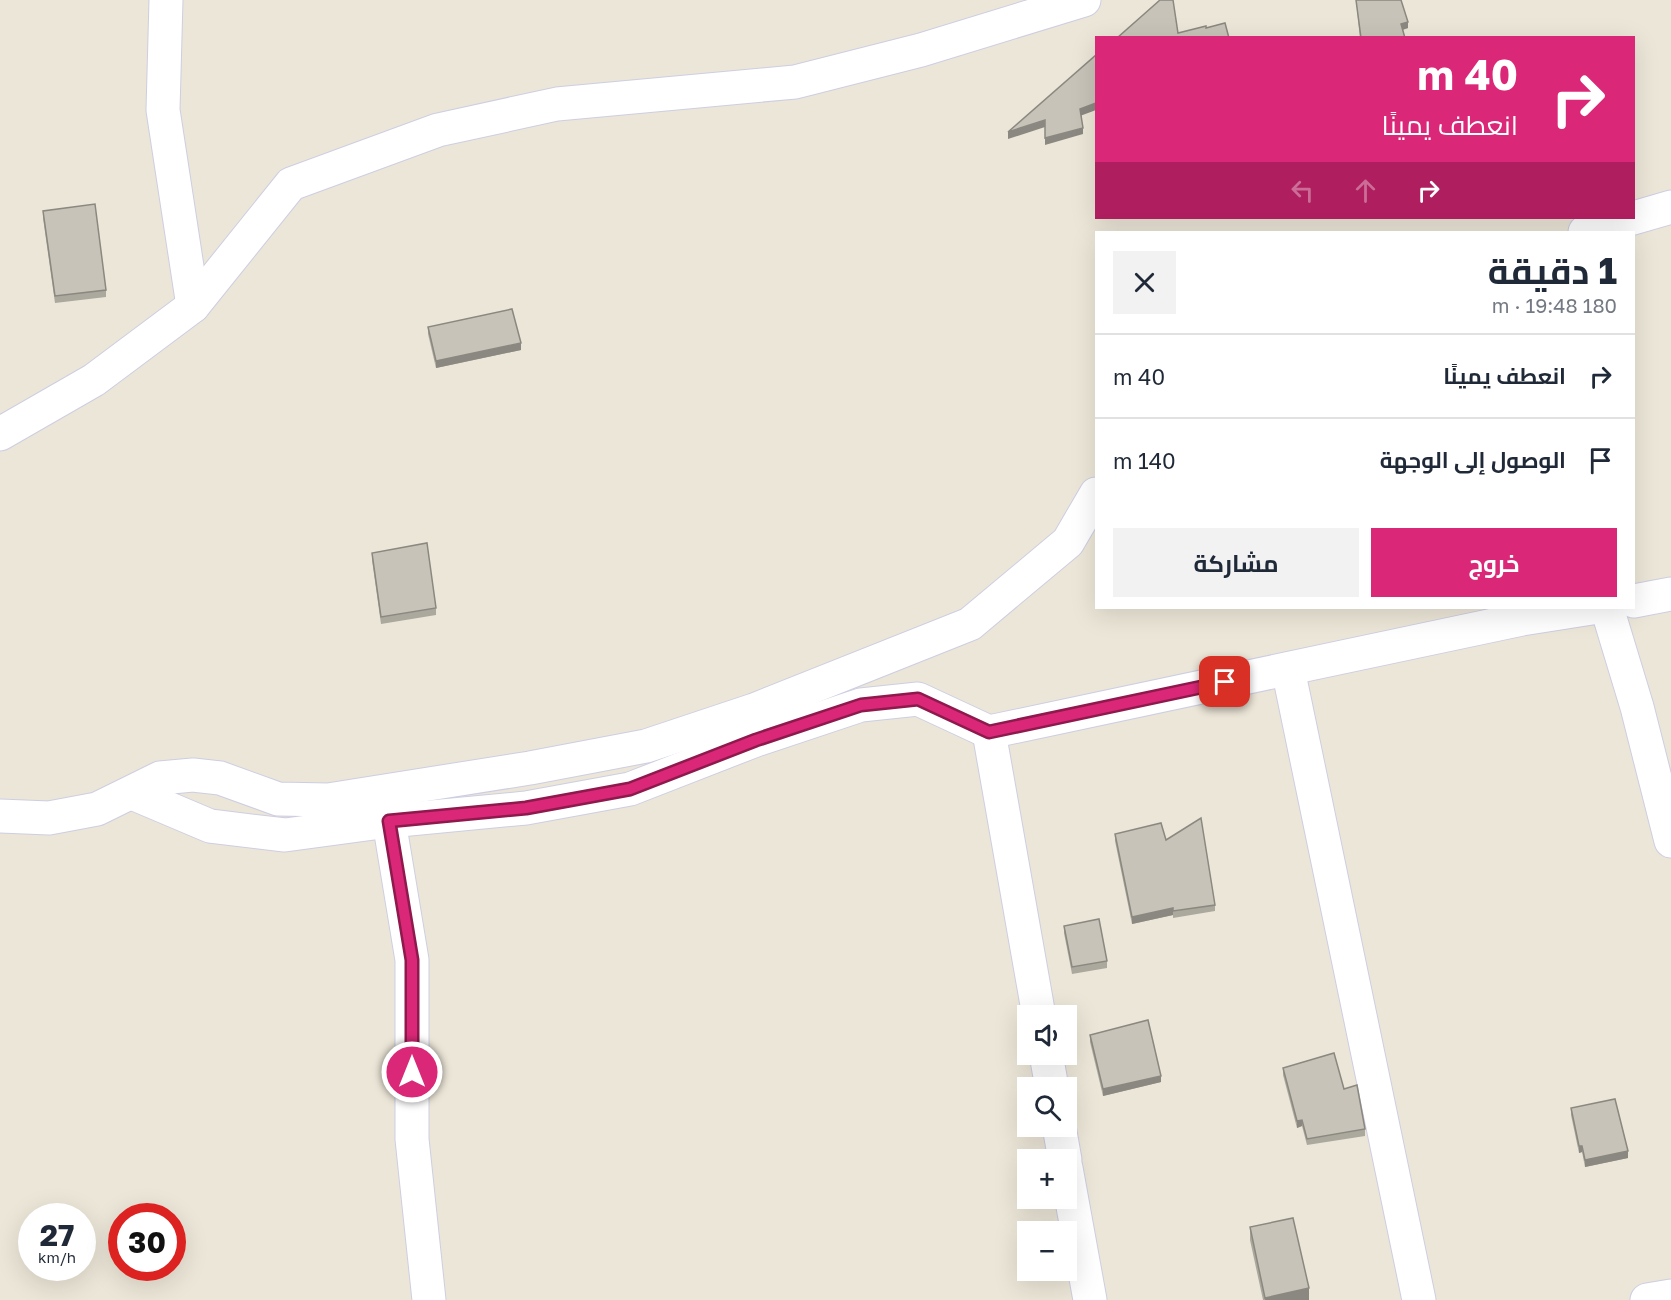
<!DOCTYPE html>
<html lang="ar">
<meta charset="utf-8">
<style>
body{margin:0;font-family:"Golos Text",Cairo,sans-serif;background:#f2f2f3;color:#1f2937;direction:rtl;height:100vh;display:flex;flex-direction:column;font-size:22px;white-space:nowrap}
*{box-sizing:border-box;margin:0}
p{font-size:20px;color:#747a83}
.icon{flex:none;width:33px;height:33px;fill:none;stroke:currentColor;stroke-width:2;stroke-linecap:round;stroke-linejoin:round}
.map{position:relative;flex:1;overflow:hidden;direction:ltr}
.panel{position:absolute;left:1095px;top:231px;width:540px;height:378px;display:flex;flex-direction:column;background:#fff;border-radius:0px;box-shadow:0 6px 24px #0002;direction:rtl}
.panel>*{flex:none}
.banner{position:absolute;left:1095px;top:36px;width:540px;height:183px;border-radius:0px;box-shadow:0 6px 24px #0002;direction:rtl;background:#db2777;color:#fff;overflow:hidden}
.buttons{position:absolute;left:1017px;top:1005px;display:grid;gap:12px}
.buttons a{display:grid;place-items:center;width:60px;height:60px;border-radius:0px;background:#fff;box-shadow:0 6px 24px #0002;font-size:30px}
.speed{position:absolute;left:18px;top:1203px;display:flex;gap:12px;font-size:30px;font-weight:700;text-align:center}
.speed>*{display:grid;place-content:center;width:78px;height:78px;border-radius:50%;background:#fff;box-shadow:0 6px 24px #0002;line-height:1}
.speed small{font-size:15px;font-weight:400}
.speed .limit{border:9px solid #d22;background:#fff;color:#111}
.pin{position:absolute;display:grid;place-items:center;width:51px;height:51px;color:#fff;margin:-26px;border-radius:12px;box-shadow:0 3px 9px #0006}
.me{position:absolute;width:66px;margin:-33px;rotate:0deg;stroke-linejoin:round;filter:drop-shadow(0 0 4px #0008)}
.turn{display:flex;align-items:center;gap:21px;height:126px;padding:0 18px;font-size:27px}
.turn .icon{width:78px;height:78px;stroke-width:2.5}
.turn b{display:block;font-size:42px;line-height:51px}
.lanes{display:flex;align-items:center;height:57px;padding:0 18px;background:#0003;justify-content:center;gap:30px;direction:ltr}
.lanes .off{opacity:.35}
.round{display:grid;place-items:center;flex:none;width:63px;height:63px;border-radius:0px;background:#f2f2f3}
.summary{display:flex;align-items:center;justify-content:space-between;height:102px;padding:0 18px}
h1{font-size:36px;font-weight:700;line-height:45px}
.primary-button{display:flex;gap:12px;margin-top:auto;padding:12px 18px}
.primary-button a{flex:1;height:69px;border-radius:0px;background:#db2777;color:#fff;font-size:24px;font-weight:700;line-height:69px;text-align:center}
.primary-button a+a{background:#f2f2f3;color:#1f2937}
ul{padding:0;list-style:none}
li{display:flex;align-items:center;gap:18px;height:84px;padding:0 18px;border-top:2px solid #e0e1e3}
li div{flex:1}
li b{display:block;font-size:22px}
li em{font-style:normal}
.map>svg:first-child{display:block}
</style>
<div class="map">
<svg width="1671" height="1300" viewBox="0 0 1671 1300">
<rect width="100%" height="100%" fill="#ece6d8"/>
<g fill="none" stroke-linecap="round" stroke-linejoin="round">
<g stroke="#cdcee2" stroke-width="35">
<g id="minor">
<path d="M 166,0 L 163,110 L 193,306"/>
<path d="M 1585,232 L 1671,207"/>
<path d="M 0,434 L 94,380 L 193,306 L 291,184 L 438,130 L 557,104 L 795,82 L 921,50 L 1084,0"/>
<path d="M 1634,601 L 1671,594"/>
<path d="M 1607,608 L 1637,707 L 1671,841"/>
<path d="M 1288,669 L 1419,1300"/>
<path d="M 989,732 L 1039,1016"/>
<path d="M 132,793 L 210,826 L 285,835 L 389,821 L 526,808 L 630,789 L 756,740 L 861,705 L 918,699 L 989,732 L 1522,619 L 1592,608"/>
<path d="M 0,816 L 49,818 L 97,809 L 160,778 L 193,775 L 220,778 L 278,799 L 328,800 L 530,768 L 646,746 L 754,710 L 970,624 L 1068,542 L 1096,494"/>
<path d="M 389,821 L 412,960 L 412,1139 L 429,1300"/>
<path d="M 1046,1054 L 1052,1088"/>
<path d="M 1059,1126 L 1065,1160"/>
<path d="M 1066,1168 L 1090,1300"/>
<path d="M 1647,1300 L 1671,1296"/>
</g>
</g>
<use href="#minor" stroke="#fff" stroke-width="33"/>
</g>
<g fill="#aba89e">
<path d="M 1356,0 L 1401,0 L 1408,28 L 1403,30 L 1405,38 L 1360,38 Z"/>
<path d="M 43,211 L 106,290 L 106,297 L 55,303 L 43,218 Z"/>
<path d="M 428,327 L 521,350 L 436,368 L 428,334 Z"/>
<path d="M 372,553 L 436,608 L 436,615 L 381,624 L 372,560 Z"/>
<path d="M 1115,834 L 1166,840 L 1215,905 L 1215,911 L 1173,918 L 1173,915 L 1132,924 L 1115,841 Z"/>
<path d="M 1064,926 L 1107,961 L 1107,968 L 1072,974 L 1064,933 Z"/>
<path d="M 1090,1035 L 1161,1082 L 1103,1096 L 1090,1042 Z"/>
<path d="M 1283,1068 L 1344,1089 L 1365,1129 L 1365,1136 L 1307,1145 L 1302,1126 L 1297,1128 L 1283,1075 Z"/>
<path d="M 1571,1108 L 1628,1158 L 1585,1167 L 1582,1152 L 1579,1153 L 1571,1115 Z"/>
<path d="M 1250,1227 L 1309,1300 L 1263,1300 L 1250,1240 Z"/>
</g>
<g fill="#8b8881">
<path d="M 1408,22 L 1408,28 L 1401,30 L 1401,24 Z"/>
<path d="M 1096,103 L 1096,110 L 1080,116 L 1080,109 Z"/>
<path d="M 1045,120 L 1045,127 L 1008,139 L 1008,132 Z"/>
<path d="M 1083,128 L 1083,134 L 1045,145 L 1045,138 Z"/>
<path d="M 521,343 L 521,350 L 436,368 L 436,361 Z"/>
<path d="M 1173,908 L 1173,915 L 1132,924 L 1132,917 Z"/>
<path d="M 1161,1076 L 1161,1082 L 1103,1096 L 1103,1089 Z"/>
<path d="M 1302,1120 L 1302,1126 L 1297,1128 L 1297,1121 Z"/>
<path d="M 1579,1146 L 1582,1146 L 1582,1152 L 1579,1153 Z"/>
<path d="M 1628,1151 L 1628,1158 L 1585,1167 L 1585,1160 Z"/>
<path d="M 1309,1288 L 1309,1300 L 1265,1300 L 1265,1298 Z"/>
</g>
<g fill="#c7c3b8" stroke="#8b8881" stroke-width="1.5">
<path d="M 1160,0 L 1173,0 L 1178,33 L 1206,26 L 1206,28 L 1225,23 L 1229,38 L 1117,38 Z"/>
<path d="M 1356,0 L 1401,0 L 1408,22 L 1401,24 L 1405,38 L 1361,38 Z"/>
<path d="M 1096,55 L 1096,103 L 1080,109 L 1083,128 L 1045,138 L 1045,120 L 1008,132 Z"/>
<path d="M 95,204 L 106,290 L 55,296 L 43,211 Z"/>
<path d="M 512,309 L 521,343 L 436,361 L 428,327 Z"/>
<path d="M 427,543 L 436,608 L 381,617 L 372,553 Z"/>
<path d="M 1201,818 L 1215,905 L 1173,911 L 1173,908 L 1132,917 L 1115,834 L 1161,823 L 1166,840 Z"/>
<path d="M 1099,919 L 1107,961 L 1072,967 L 1064,926 Z"/>
<path d="M 1148,1020 L 1161,1076 L 1103,1089 L 1090,1035 Z"/>
<path d="M 1334,1053 L 1344,1089 L 1357,1085 L 1365,1129 L 1307,1139 L 1302,1120 L 1297,1121 L 1283,1068 Z"/>
<path d="M 1615,1099 L 1628,1151 L 1585,1160 L 1582,1146 L 1579,1146 L 1571,1108 Z"/>
<path d="M 1293,1218 L 1309,1288 L 1265,1298 L 1250,1227 Z"/>
</g>
<g fill="none" stroke-linecap="round" stroke-linejoin="round">
<g stroke="#8e194d" stroke-width="15">
<path id="route" d="M 412,1072 L 412,960 L 389,821 L 526,808 L 630,789 L 756,740 L 861,705 L 918,699 L 989,732 L 1225,682"/>
</g>
<use href="#route" stroke="#db2777" stroke-width="10"/>
</g>
</svg>
<div class="buttons">
<a><svg class="icon" aria-label="sound" viewBox="0 0 24 24"><path d="M4 9h4l5-4v14l-5-4H4zM17 9q2 3 0 6"/></svg></a>
<a><svg class="icon" aria-label="search" viewBox="0 0 24 24"><circle cx="10" cy="10" r="6"/><path d="M15 15l6 6"/></svg></a>
<a>+</a>
<a>−</a>
</div>
<div class="speed"><div>27<small>km/h</small></div><div class="limit">30</div></div>
<div class="pin" style="left:1225px;top:682px;background:#d93025"><svg class="icon" aria-label="arrive" viewBox="0 0 24 24"><path d="M6 21V4h12l-3 4 3 4H6"/></svg></div>
<svg class="me" style="left:412px;top:1072px" viewBox="-20 -20 40 40"><circle r="17" fill="#db2777" stroke="#fff" stroke-width="3"/><path d="M0-11L8 9 0 5-8 9z" fill="#fff"/></svg>
<div class="banner">
<div class="turn"><svg class="icon" aria-label="right" viewBox="0 0 24 24"><path d="M7 20v-9h11M14 6l5 5-5 5"/></svg><div><b>40 m</b>انعطف يمينًا</div></div>
<div class="lanes"><svg class="icon off" aria-label="left" viewBox="0 0 24 24"><path d="M17 20v-9H6M10 6l-5 5 5 5"/></svg><svg class="icon off" aria-label="ahead" viewBox="0 0 24 24"><path d="M12 20V5M6 11l6-6 6 6"/></svg><svg class="icon" aria-label="right" viewBox="0 0 24 24"><path d="M7 20v-9h11M14 6l5 5-5 5"/></svg></div>
</div>
<section class="panel">
<div class="summary"><div><h1>1 دقيقة</h1><p>180 m · 19:48</p></div><a class="round"><svg class="icon" aria-label="close" viewBox="0 0 24 24"><path d="M6 6l12 12M18 6L6 18"/></svg></a></div>
<ul>
<li><svg class="icon" aria-label="right" viewBox="0 0 24 24"><path d="M7 20v-9h11M14 6l5 5-5 5"/></svg><div><b>انعطف يمينًا</b></div><em>40 m</em></li>
<li><svg class="icon" aria-label="arrive" viewBox="0 0 24 24"><path d="M6 21V4h12l-3 4 3 4H6"/></svg><div><b>الوصول إلى الوجهة</b></div><em>140 m</em></li>
</ul>
<div class="primary-button"><a>خروج</a><a>مشاركة</a></div>
</section>
</div>
